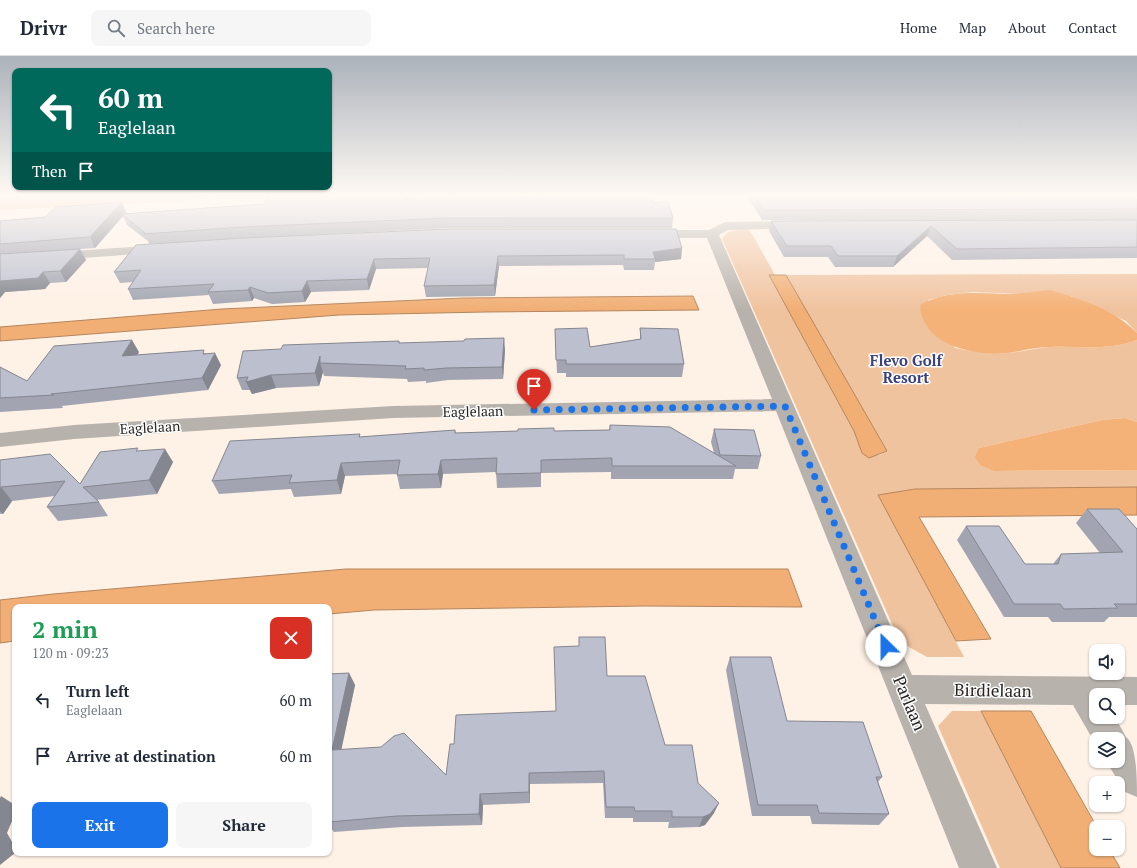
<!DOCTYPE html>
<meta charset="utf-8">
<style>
body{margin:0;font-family:"PT Serif",serif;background:#f6f6f7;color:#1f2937;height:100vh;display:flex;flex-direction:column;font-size:15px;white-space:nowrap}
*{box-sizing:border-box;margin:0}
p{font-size:13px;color:#747a83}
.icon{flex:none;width:22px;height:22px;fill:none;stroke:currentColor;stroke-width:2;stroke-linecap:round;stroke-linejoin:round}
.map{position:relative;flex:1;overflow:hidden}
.sheet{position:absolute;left:12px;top:548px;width:320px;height:252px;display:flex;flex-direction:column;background:#fff;border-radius:8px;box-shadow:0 1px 3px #0004}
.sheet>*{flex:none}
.hud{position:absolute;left:12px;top:12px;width:320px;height:122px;border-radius:8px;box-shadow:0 1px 3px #0004;background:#00695c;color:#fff;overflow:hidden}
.buttons{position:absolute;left:1089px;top:588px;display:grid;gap:8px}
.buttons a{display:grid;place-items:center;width:36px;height:36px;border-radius:8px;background:#fff;box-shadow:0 1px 3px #0004;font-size:20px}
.pin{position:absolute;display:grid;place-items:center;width:34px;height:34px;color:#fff;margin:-41px -17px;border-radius:50% 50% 50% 0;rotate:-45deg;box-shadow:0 0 4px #0007}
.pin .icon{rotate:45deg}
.me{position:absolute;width:44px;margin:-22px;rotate:337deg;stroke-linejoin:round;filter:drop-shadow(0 0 3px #0008)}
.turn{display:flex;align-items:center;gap:14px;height:84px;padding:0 20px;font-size:18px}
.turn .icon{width:52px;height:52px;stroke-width:2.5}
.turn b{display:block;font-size:28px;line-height:34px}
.then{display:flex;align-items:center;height:38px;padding:0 20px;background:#0003;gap:8px;font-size:15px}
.round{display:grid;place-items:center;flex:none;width:42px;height:42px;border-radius:8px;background:#f6f6f7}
.summary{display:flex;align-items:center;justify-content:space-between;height:68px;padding:0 20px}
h1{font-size:24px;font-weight:700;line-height:30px;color:#1e9e55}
.cta{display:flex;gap:8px;margin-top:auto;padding:8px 20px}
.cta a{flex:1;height:46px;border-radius:8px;background:#1a73e8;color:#fff;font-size:16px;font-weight:700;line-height:46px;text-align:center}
.cta a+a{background:#f6f6f7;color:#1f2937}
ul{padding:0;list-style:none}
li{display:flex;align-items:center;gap:12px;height:56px;padding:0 20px}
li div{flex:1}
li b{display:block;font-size:15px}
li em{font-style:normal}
header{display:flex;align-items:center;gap:24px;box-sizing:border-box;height:56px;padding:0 20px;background:#fff;border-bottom:1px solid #e0e1e3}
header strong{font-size:19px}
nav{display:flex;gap:22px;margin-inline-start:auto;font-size:14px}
.search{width:280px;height:36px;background:#f6f6f7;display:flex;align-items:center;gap:10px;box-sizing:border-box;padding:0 14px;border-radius:8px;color:#747a83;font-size:15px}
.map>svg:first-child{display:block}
</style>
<header>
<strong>Drivr</strong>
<div class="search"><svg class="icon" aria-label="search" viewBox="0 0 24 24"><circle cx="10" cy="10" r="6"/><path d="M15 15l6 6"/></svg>Search here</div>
<nav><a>Home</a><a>Map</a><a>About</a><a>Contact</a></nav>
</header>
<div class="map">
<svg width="1137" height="812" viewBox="0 0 1137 812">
<rect width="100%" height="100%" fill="#fef1e6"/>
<g fill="#f0c39f">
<path d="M 0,140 L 220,140 L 183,145 L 0,154 Z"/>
<path d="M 742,173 L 748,173 L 752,178 L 775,219 L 769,219 L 854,375 L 862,397 L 880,399 L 887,395 L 786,219 L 1137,218 L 1137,277 L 1126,265 L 1071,240 L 972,236 L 946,239 L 928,244 L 955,292 C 972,295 990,298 1007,297 C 1021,296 1035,292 1049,291 C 1080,290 1108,295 1137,284 L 1137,366 L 1125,362 L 1102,364 L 979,392 L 994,415 L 1137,414 L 1137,431 L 915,433 L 879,439 L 964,601 L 927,601 L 900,586 L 722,183 L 728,176 Z"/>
<path d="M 952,655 L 981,655 L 1061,812 L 1000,812 L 938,670 Z"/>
</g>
<g fill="#f4b278">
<path d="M 1050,234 C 1081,243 1115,254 1137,277 L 1137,284 C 1108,295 1080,290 1050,291 C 1036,291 1022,295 1008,297 C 974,300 922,290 920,249 C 946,234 975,237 1004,238 C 1019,238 1035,236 1050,234 Z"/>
<path d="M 1125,362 L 1137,366 L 1137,414 L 994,415 L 980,409 L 975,401 L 979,392 L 1102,364 Z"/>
</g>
<g fill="#f1af76" stroke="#b5855c">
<path d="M 769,219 L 786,219 L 887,395 L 869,402 L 862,397 L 854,375 Z"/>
<path d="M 693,240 L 699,254 L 485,256 L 339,259 L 0,285 L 0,271 L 222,253 L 463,242 Z"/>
<path d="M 1137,431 L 1137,459 L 919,461 L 991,583 L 956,585 L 878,439 L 915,433 Z"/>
<path d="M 346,513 L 788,513 L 802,551 L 645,550 L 374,554 L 329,558 L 329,551 L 15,551 L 15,585 L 0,587 L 0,544 L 53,538 Z"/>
<path d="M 981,655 L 1031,655 L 1097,771 L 1096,793 L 1109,793 L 1120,812 L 1061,812 Z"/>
</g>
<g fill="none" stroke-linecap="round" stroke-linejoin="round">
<g fill="#b8b2ad" fill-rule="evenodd">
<path d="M 800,165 L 806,169 L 805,172 L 728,174 L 719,179 L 912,619 L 1137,621 L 1137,649 L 1118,649 L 1118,639 L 1096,639 L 1096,661 L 1115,661 L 1126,681 C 1137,688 1137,726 1137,741 L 1125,736 L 1106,705 L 1118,705 L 1118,683 L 1096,683 L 1096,689 L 1073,649 L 925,648 L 997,812 L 959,812 L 776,355 L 393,362 L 74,383 L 0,391 L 0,377 L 74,369 L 393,350 L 772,343 L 707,182 L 648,182 L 643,181 L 641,178 L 643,175 L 648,174 L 709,174 L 725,166 Z"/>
<path d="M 160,189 L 165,190 L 167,193 L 165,196 L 0,208 L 0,200 Z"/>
</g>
</g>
<g fill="#a2a5b1">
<path d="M 747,140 L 1131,140 L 1137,144 L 1137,164 L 762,164 Z"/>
<path d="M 409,143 L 653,147 L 673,162 L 672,172 L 450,172 L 247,182 L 149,188 L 148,185 L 127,169 L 123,160 L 95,192 L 80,193 L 86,204 L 66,226 L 50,227 L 45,233 L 5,236 L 0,242 L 0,165 L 45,161 L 122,146 L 126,156 L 124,158 Z"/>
<path d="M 1137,164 L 1137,202 L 952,204 L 927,180 L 893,211 L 835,211 L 828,201 L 784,201 L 769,175 L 771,165 Z"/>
<path d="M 136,189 L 682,192 L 681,203 L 655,206 L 654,214 L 624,214 L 623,209 L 499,210 L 495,240 L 426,241 L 424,230 L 428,212 L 376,213 L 369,234 L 311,236 L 305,246 L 272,248 L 254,242 L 252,245 L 213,248 L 209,239 L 133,244 L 128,233 L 133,226 L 120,227 L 114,216 Z"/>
<path d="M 640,272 L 684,308 L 682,321 L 566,321 L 566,317 L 557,317 L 555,273 L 590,291 L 640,283 Z"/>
<path d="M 400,287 L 505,294 L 503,323 L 448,324 L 426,327 L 426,325 L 408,326 L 407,323 L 324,320 L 323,316 L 319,330 L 276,332 L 252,338 L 250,334 L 242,334 L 237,322 Z"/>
<path d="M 139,296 L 137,299 L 206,297 L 221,309 L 208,334 L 62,350 L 63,352 L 0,356 L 0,311 L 27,325 Z"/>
<path d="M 610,369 L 714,397 L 711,386 L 714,373 L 761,400 L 758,413 L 735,413 L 733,423 L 611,423 L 611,416 L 541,417 L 541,431 L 497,432 L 496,416 L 443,418 L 441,432 L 400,433 L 397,419 L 397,418 L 345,420 L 341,438 L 294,441 L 291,433 L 219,438 L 212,425 L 360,378 L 360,381 L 455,374 L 456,377 L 609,374 Z"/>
<path d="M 140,395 L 173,406 L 157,438 L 96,444 L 99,446 L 108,460 L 58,465 L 47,451 L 55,440 L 12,445 L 3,458 L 0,458 L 0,404 L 80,428 Z"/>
<path d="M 1087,453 L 1137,473 L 1137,561 L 1109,561 L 1104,566 L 1052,566 L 1048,561 L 1004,561 L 957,484 L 966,470 L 1025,508 L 1053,508 L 1061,498 L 1100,497 L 1076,467 Z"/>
<path d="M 730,601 L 787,665 L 882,721 L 878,726 L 889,758 L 879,769 L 812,768 L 810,760 L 752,760 L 726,614 Z"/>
<path d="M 349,617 L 355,629 L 341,693 L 446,719 L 454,688 L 556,655 L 607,620 L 698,727 L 714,757 L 705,769 L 699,771 L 668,772 L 669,766 L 633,766 L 633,762 L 605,762 L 603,727 L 530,728 L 530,747 L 483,749 L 482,769 L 402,771 L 334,776 L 329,770 L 329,618 Z"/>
</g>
<g fill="#848690">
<path d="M 404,140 L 410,140 L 405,153 L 403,143 Z"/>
<path d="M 122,146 L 126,156 L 123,159 L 122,158 L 123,160 L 95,192 L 90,181 Z"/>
<path d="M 931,170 L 927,180 L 893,211 L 897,200 Z"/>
<path d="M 682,192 L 681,203 L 655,206 L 655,203 L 653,196 Z"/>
<path d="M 80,193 L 86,204 L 66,226 L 60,215 Z"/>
<path d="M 498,200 L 499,210 L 495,240 L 494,229 Z"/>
<path d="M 374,203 L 376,213 L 369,234 L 367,223 Z"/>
<path d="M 43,216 L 50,227 L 45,233 L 5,236 L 0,242 L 0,225 Z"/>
<path d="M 307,225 L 311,236 L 305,246 L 302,235 Z"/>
<path d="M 250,231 L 254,242 L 252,245 L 248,234 Z"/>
<path d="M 504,282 L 505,294 L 503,323 L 502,311 Z"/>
<path d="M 132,284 L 139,296 L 129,313 L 122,300 Z"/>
<path d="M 215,297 L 221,309 L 208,334 L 202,322 Z"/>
<path d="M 320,300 L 320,307 L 323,316 L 319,330 L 315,317 Z"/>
<path d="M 271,319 L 276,332 L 252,338 L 246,326 Z"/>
<path d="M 165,393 L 173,406 L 157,438 L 149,424 Z"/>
<path d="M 441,404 L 443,418 L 441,432 L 438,418 Z"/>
<path d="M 341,407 L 345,420 L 341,438 L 337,424 Z"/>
<path d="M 1,431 L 12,445 L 3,458 L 0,455 L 0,433 Z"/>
<path d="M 349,617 L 355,629 L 339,705 L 332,694 Z"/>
<path d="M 529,717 L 530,728 L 530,747 L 529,736 Z"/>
<path d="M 480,738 L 483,749 L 482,769 L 479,758 Z"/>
<path d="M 1,740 L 15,749 L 15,758 L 7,777 L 15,791 L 15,797 L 0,809 L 0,742 Z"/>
<path d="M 719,747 L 714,757 L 705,769 L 699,771 L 703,761 Z"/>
</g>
<g fill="#bcc0ce" stroke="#848690">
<path d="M 268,140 L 404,140 L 403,143 L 561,141 L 561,140 L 652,140 L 653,147 L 668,145 L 673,162 L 449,162 L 243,171 L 144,178 L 145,177 L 122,158 L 264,148 Z"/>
<path d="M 755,140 L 1131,140 L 1137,144 L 1137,153 L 764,154 Z"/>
<path d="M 122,146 L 90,181 L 0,188 L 0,165 L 45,161 L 56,151 Z"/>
<path d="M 1137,164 L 1137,191 L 957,193 L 931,170 L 897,200 L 838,200 L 831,190 L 787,190 L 771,165 Z"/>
<path d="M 449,173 L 676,173 L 682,192 L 653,196 L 655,203 L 624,203 L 624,199 L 498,200 L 494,229 L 424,230 L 430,202 L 374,203 L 367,223 L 307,225 L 302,235 L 268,237 L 250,231 L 248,234 L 208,236 L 214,228 L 128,233 L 141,214 L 114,216 L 136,189 L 244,182 Z"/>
<path d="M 80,193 L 60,215 L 43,216 L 38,222 L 0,225 L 0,198 Z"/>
<path d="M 587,272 L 590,291 L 641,283 L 640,272 L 678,273 L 684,308 L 566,308 L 566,304 L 556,304 L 555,273 Z"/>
<path d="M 504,282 L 502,311 L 446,312 L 424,314 L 424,312 L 405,313 L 406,310 L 320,307 L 320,300 L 315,317 L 271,319 L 246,326 L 248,321 L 237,322 L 243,295 L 281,293 L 283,289 L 399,285 L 399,287 L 464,285 L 465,283 Z"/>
<path d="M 132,284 L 122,300 L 204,294 L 203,298 L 215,297 L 202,322 L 51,338 L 54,339 L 0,342 L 0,311 L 27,325 L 54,290 Z"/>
<path d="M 610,369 L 670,371 L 736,410 L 612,410 L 612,402 L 541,404 L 541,417 L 496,418 L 497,402 L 441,404 L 438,418 L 397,419 L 400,404 L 341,407 L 337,424 L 289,427 L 292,419 L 212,425 L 230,385 L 360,378 L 359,381 L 455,374 L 455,377 L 518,375 L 518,373 L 554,372 L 554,375 L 610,374 Z"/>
<path d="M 714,373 L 754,374 L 761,400 L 720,399 Z"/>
<path d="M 138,392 L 136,395 L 165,393 L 149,424 L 83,431 L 99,446 L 47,451 L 65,425 L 1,431 L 0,433 L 0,404 L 50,398 L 80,428 L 100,396 Z"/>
<path d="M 1087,453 L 1119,453 L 1137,473 L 1137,548 L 1114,548 L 1118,552 L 1064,553 L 1060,548 L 1014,548 L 966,470 L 999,470 L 1025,508 L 1058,508 L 1061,498 L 1123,496 Z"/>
<path d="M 579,581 L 605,581 L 607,620 L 645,620 L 665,689 L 692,689 L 698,727 L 719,747 L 710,758 L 703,761 L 672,761 L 672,755 L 635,755 L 634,751 L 606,751 L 604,715 L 529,717 L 529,736 L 480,738 L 479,758 L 397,760 L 329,766 L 329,618 L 349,617 L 332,694 L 381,691 L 394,680 L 404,677 L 446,719 L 450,688 L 454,688 L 456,659 L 556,655 L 554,591 L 579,590 Z"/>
<path d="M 730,601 L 771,601 L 787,665 L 863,666 L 882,721 L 876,721 L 889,758 L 819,757 L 817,749 L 758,749 Z"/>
</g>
<linearGradient id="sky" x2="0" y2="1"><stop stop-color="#abb2ba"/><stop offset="0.55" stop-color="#fff9f4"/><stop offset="1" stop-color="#fff9f4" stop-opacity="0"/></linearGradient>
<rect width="1137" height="254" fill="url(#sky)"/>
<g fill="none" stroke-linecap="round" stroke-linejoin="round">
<path stroke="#1a73e8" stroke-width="7" stroke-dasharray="0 12.6" d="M 534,354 L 785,350 L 886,590"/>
</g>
<g text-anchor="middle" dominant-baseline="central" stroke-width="3" stroke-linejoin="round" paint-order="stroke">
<g font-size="14" fill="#292420" stroke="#fff">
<text transform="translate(473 355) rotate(-1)">Eaglelaan</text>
<text transform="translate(150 371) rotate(-3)">Eaglelaan</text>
</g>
<g font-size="15" font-weight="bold" fill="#3a437f" stroke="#fff">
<text x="906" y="304">Flevo Golf<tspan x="906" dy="17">Resort</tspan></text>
</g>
<g font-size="17" fill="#292420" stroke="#fff">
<text transform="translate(993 634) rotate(1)">Birdielaan</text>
<text transform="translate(910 647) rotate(67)">Parlaan</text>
</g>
</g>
</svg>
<div class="buttons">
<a><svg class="icon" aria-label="sound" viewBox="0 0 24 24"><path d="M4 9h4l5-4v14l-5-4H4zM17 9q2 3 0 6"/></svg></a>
<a><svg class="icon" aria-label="search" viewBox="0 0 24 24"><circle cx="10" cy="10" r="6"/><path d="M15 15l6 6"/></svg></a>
<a><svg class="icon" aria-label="layers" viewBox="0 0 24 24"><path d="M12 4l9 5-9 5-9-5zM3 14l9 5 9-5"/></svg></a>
<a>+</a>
<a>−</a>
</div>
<div class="pin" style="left:534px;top:354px;background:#d93025"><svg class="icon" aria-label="arrive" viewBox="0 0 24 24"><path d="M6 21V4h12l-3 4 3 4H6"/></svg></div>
<svg class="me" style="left:886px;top:590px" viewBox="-20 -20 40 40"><circle r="19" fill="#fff"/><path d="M0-13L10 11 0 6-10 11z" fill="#1a73e8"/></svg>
<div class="hud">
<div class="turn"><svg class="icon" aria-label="left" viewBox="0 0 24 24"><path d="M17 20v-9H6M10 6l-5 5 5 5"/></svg><div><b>60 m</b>Eaglelaan</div></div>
<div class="then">Then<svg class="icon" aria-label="arrive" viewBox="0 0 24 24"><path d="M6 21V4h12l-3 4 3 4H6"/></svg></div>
</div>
<section class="sheet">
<div class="summary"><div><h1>2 min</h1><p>120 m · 09:23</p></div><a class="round" style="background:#d93025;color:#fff"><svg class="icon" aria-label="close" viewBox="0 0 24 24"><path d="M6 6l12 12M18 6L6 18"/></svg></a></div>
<ul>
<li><svg class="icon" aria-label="left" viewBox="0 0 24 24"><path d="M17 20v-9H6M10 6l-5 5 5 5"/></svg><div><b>Turn left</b><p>Eaglelaan</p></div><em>60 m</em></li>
<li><svg class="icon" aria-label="arrive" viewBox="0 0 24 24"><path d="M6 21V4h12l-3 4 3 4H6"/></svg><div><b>Arrive at destination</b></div><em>60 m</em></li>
</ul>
<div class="cta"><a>Exit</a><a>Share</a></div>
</section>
</div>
